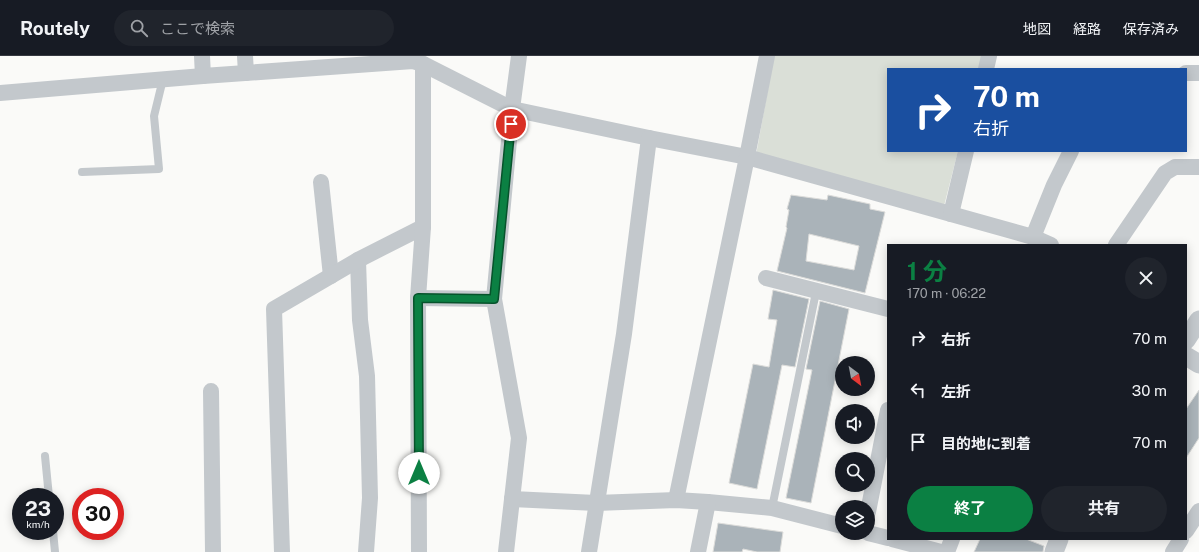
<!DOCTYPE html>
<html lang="ja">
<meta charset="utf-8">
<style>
body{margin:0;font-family:"Public Sans","Noto Sans JP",sans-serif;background:#20242c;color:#f1f3f6;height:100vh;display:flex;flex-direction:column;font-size:15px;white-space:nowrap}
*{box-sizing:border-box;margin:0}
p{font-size:13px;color:#9ea1a6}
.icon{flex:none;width:22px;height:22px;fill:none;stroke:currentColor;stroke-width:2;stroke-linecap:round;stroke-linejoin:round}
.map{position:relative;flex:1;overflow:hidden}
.panel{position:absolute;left:887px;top:188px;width:300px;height:296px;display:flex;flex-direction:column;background:#171b24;border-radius:0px;box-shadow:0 2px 10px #0003}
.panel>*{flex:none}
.banner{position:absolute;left:887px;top:12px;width:300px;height:84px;border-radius:0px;box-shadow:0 2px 10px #0003;background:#1a4fa0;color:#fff;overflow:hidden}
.needle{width:26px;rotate:148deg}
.fabs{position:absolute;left:835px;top:300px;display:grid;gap:8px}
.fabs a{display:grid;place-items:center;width:40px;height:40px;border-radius:50%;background:#171b24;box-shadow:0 2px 10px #0003;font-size:20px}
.speed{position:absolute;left:12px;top:432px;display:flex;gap:8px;font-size:20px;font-weight:700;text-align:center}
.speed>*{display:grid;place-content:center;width:52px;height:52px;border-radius:50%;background:#171b24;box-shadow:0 2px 10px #0003;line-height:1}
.speed small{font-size:10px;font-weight:400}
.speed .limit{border:6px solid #d22;background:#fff;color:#111}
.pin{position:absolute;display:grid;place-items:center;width:34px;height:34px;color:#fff;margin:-17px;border:2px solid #fff;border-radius:50%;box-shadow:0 1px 4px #0007}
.me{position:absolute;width:44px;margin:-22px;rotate:0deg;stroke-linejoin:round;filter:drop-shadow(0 0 3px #0008)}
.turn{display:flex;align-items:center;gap:14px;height:84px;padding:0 20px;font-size:18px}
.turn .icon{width:52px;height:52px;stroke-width:2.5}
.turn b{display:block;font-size:28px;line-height:34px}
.round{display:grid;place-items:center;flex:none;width:42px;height:42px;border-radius:21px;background:#20242c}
.head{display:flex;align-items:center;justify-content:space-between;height:68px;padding:0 20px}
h1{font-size:24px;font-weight:700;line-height:30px;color:#0b8043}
.button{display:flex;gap:8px;margin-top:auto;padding:8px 20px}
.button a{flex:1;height:46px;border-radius:24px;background:#0b8043;color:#fff;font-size:16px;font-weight:700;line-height:46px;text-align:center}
.button a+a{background:#20242c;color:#f1f3f6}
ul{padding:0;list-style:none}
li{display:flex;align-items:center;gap:12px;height:52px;padding:0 20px}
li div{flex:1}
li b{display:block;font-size:15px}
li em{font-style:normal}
header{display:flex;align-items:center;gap:24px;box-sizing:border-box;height:56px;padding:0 20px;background:#171b24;border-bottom:1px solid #363941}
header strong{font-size:19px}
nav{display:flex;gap:22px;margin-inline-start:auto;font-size:14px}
.search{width:280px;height:36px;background:#20242c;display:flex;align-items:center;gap:10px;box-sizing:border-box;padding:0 14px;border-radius:22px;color:#9ea1a6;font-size:15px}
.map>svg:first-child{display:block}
</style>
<header>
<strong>Routely</strong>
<div class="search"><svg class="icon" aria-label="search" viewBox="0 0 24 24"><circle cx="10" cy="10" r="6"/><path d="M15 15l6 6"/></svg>ここで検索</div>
<nav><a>地図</a><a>経路</a><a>保存済み</a></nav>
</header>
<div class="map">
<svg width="1199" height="496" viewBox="0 0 1199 496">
<rect width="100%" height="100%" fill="#fafaf8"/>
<path fill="#dadfd7" d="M 774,0 L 983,0 L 980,13 L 888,13 L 888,95 L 958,95 L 943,154 L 756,99 Z"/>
<g fill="#aab3b9" stroke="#dcdcda" fill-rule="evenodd">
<path d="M 791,139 L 827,144 L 828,139 L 870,148 L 870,153 L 885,156 L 865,237 L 777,215 L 787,172 L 786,171 L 789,154 L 787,153 ZM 809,178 L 859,190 L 854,214 L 806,205 Z"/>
<path d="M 773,234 L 809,243 L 795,311 L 782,309 L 757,433 L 729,427 L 753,308 L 769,311 L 777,264 L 768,263 Z"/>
<path d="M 820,245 L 849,253 L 811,447 L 786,442 L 812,314 L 806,313 Z"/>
<path d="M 1199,334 L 1199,382 L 1186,402 L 1186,353 Z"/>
<path d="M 718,467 L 783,476 L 780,496 L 757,496 L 743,493 L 742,496 L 713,496 Z"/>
<path d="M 980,483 L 1026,483 L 1044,490 L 1043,496 L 974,496 Z"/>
</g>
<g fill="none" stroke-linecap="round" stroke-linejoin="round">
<g stroke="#c3c8cc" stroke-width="8">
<path d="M 82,116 L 159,113 L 154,60 L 163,23"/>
<path d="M 45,400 L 49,441"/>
<path d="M 772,452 L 816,236"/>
<path d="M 53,475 L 55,496"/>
</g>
<g stroke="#c3c8cc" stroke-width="16">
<path d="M 202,0 L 203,20"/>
<path d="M 245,0 L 246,17"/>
<path d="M 986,13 L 989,0"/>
<path d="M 1186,17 L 1199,17"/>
<path d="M 0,37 L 203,20 L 413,5 L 423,8 L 512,53 L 649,82 L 747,101 L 1033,181 L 1051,189"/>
<path d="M 321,126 L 331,220"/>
<path d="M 951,158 L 966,95"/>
<path d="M 1033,181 L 1054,129 L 1071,95"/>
<path d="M 1116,189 L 1165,117 L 1175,111 L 1199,111"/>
<path d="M 358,204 L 360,264 L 367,320 L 370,442 L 366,496"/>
<path d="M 766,222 L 888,253"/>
<path d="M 418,242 L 494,243"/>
<path d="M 211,335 L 213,496"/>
<path d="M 512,443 L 596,447 L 676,444 L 708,446 L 772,452 L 842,470"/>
<path d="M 676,444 L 747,101 L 767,0"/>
<path d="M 868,456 L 888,354"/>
<path d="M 1186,475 L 1199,455"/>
<path d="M 868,477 L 888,482"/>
<path d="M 892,483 L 941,496"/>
<path d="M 282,496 L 274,253 L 358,204 L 423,171"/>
<path d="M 419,496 L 418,242 L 423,171 L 423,8"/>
<path d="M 506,496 L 519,382 L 494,243 L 512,53 L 519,0"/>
<path d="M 589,496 L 624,278 L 649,82"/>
<path d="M 698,496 L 708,446"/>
<path d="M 947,496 L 952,483"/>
<path d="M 1173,496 L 1181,483"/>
</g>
<g stroke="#c3c8cc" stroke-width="19">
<path d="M 1186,284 L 1199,264"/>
<path d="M 1186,300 L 1199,308"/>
<path d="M 1054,496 L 1059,483"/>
</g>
</g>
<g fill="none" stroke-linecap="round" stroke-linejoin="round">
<g stroke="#07532c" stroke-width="10">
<path id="route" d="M 419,417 L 418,242 L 494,243 L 511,68"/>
</g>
<use href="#route" stroke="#0b8043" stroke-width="7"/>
</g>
</svg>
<div class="fabs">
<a><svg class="needle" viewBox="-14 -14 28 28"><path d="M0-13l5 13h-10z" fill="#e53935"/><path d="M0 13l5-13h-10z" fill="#9ea1a6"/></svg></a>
<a><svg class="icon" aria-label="sound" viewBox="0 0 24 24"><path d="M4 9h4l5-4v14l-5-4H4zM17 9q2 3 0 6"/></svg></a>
<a><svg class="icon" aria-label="search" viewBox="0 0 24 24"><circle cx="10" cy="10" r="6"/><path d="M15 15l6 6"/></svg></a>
<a><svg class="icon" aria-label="layers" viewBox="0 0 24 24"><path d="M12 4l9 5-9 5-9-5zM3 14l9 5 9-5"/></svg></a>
</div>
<div class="speed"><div>23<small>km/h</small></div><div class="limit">30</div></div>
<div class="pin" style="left:511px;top:68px;background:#d93025"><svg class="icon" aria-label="arrive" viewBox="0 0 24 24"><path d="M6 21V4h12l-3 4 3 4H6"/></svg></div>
<svg class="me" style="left:419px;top:417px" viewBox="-20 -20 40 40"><circle r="19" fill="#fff"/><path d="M0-13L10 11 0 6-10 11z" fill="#0b8043"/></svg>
<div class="banner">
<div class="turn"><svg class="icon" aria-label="right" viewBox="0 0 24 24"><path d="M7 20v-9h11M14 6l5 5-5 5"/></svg><div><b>70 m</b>右折</div></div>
</div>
<section class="panel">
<div class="head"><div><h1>1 分</h1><p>170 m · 06:22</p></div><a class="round"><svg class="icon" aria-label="close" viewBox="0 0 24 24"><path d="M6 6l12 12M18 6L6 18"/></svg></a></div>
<ul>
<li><svg class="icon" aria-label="right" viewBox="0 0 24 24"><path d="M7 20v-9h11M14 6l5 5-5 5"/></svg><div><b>右折</b></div><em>70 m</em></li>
<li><svg class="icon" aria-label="left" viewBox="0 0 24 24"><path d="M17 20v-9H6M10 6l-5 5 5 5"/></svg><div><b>左折</b></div><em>30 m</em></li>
<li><svg class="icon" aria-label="arrive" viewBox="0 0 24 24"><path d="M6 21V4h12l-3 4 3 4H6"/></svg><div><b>目的地に到着</b></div><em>70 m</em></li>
</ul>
<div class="button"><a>終了</a><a>共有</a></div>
</section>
</div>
